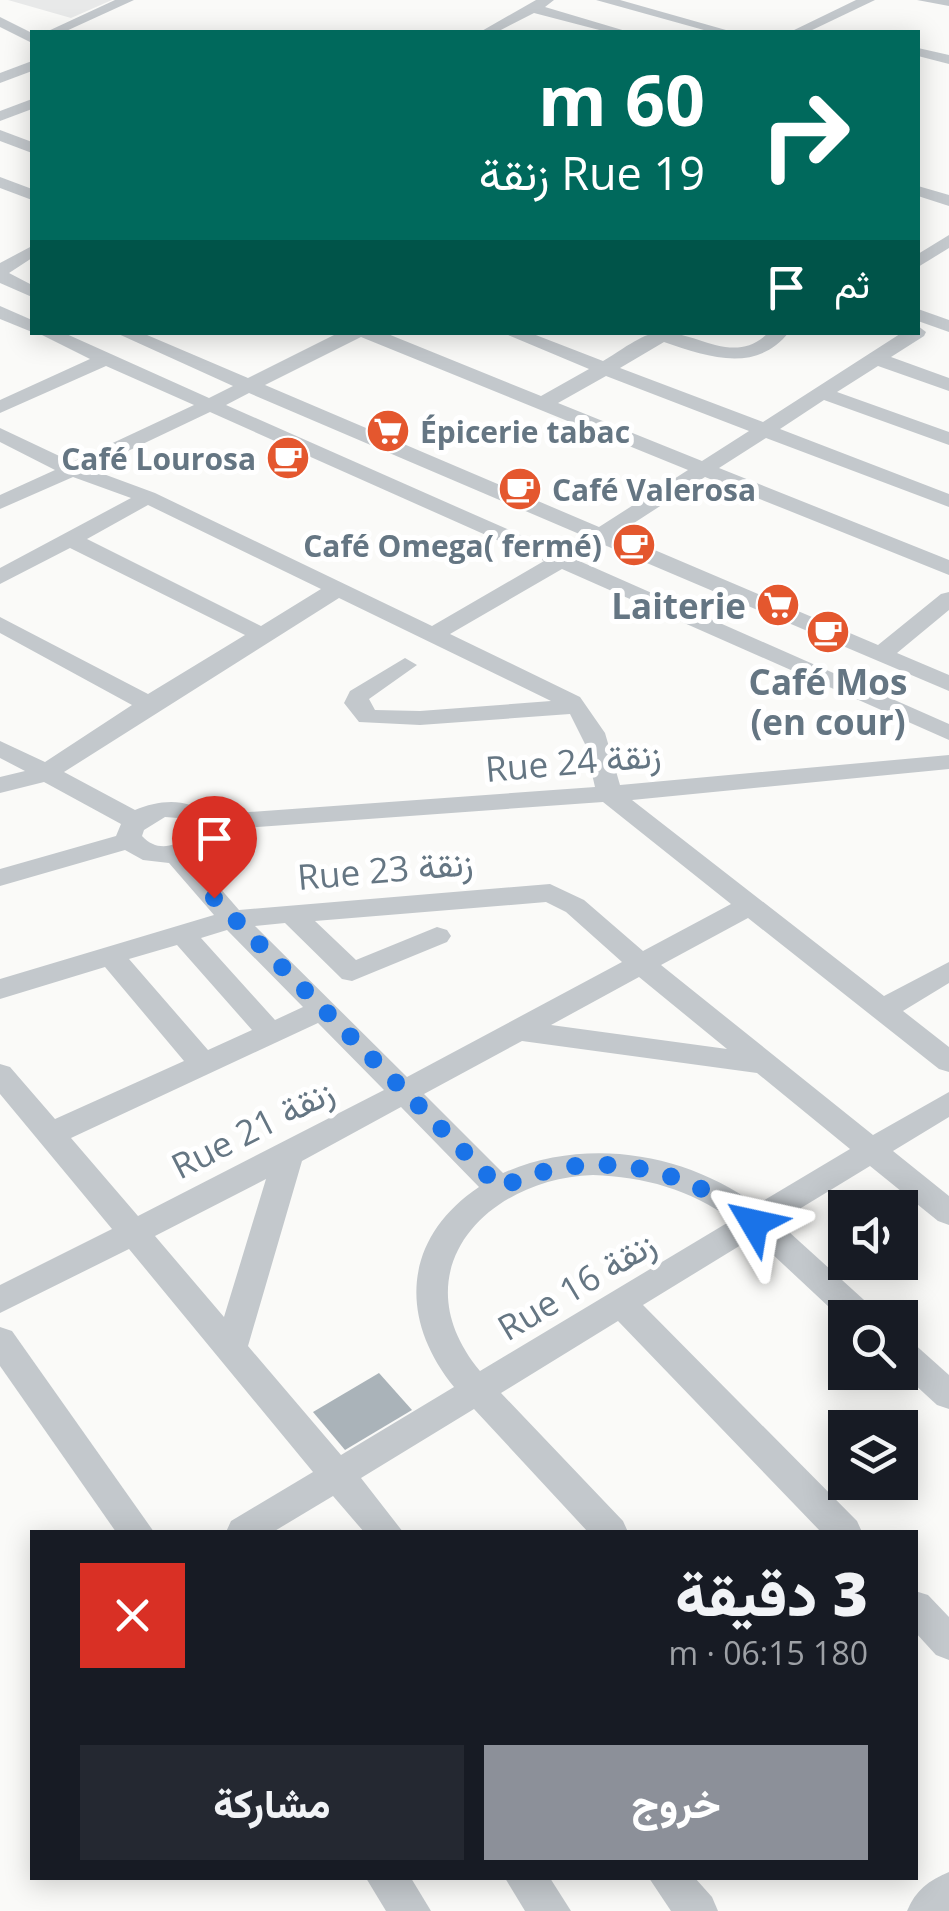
<!DOCTYPE html>
<html lang="ar">
<meta charset="utf-8">
<style>
body{margin:0;font-family:"Open Sans",Vazirmatn,sans-serif;background:#242831;color:#f1f3f6;direction:rtl;height:100vh;display:flex;flex-direction:column;font-size:38px;white-space:nowrap}
*{box-sizing:border-box;margin:0}
p{font-size:32px;color:#9ea1a6}
.icon{flex:none;width:55px;height:55px;fill:none;stroke:currentColor;stroke-width:2;stroke-linecap:round;stroke-linejoin:round}
.map{position:relative;flex:1;overflow:hidden;direction:ltr}
.details{position:absolute;left:30px;top:1530px;width:888px;height:350px;display:flex;flex-direction:column;background:#171b24;border-radius:0px;box-shadow:0 5px 25px #0003;direction:rtl}
.details>*{flex:none}
.top-card{position:absolute;left:30px;top:30px;width:890px;height:305px;border-radius:0px;box-shadow:0 5px 25px #0003;direction:rtl;background:#00695c;color:#fff;overflow:hidden}
.controls{position:absolute;left:828px;top:1190px;display:grid;gap:20px}
.controls a{display:grid;place-items:center;width:90px;height:90px;border-radius:0px;background:#171b24;box-shadow:0 5px 25px #0003;font-size:50px}
.pin{position:absolute;display:grid;place-items:center;width:85px;height:85px;color:#fff;margin:-102px -42px;border-radius:50% 50% 50% 0;rotate:-45deg;box-shadow:0 0 10px #0007}
.pin .icon{rotate:45deg}
.me{position:absolute;width:110px;margin:-55px;rotate:306deg;stroke-linejoin:round;filter:drop-shadow(0 0 8px #0008)}
.turn{display:flex;align-items:center;gap:35px;height:210px;padding:0 50px;font-size:45px}
.turn .icon{width:130px;height:130px;stroke-width:2.5}
.turn b{display:block;font-size:70px;line-height:85px}
.then{display:flex;align-items:center;height:95px;padding:0 50px;background:#0003;gap:20px;font-size:38px}
.round{display:grid;place-items:center;flex:none;width:105px;height:105px;border-radius:0px;background:#242831}
.overview{display:flex;align-items:center;justify-content:space-between;height:170px;padding:0 50px}
h1{font-size:60px;font-weight:800;line-height:75px}
.primary-button{display:flex;gap:20px;margin-top:auto;padding:20px 50px}
.primary-button a{flex:1;height:115px;border-radius:0px;background:#8c9099;color:#fff;font-size:40px;font-weight:800;line-height:115px;text-align:center}
.primary-button a+a{background:#242831;color:#f1f3f6}
.map>svg:first-child{display:block}
</style>
<div class="map">
<svg width="949" height="1911" viewBox="0 0 949 1911">
<rect width="100%" height="100%" fill="#fafaf8"/>
<path fill="#e8e9e9" d="M 8,0 L 112,0 L 71,18 Z"/>
<path fill="#aab3b9" d="M 379,1373 L 412,1410 L 345,1450 L 313,1412 Z"/>
<g fill="none" stroke-linecap="round" stroke-linejoin="round">
<g fill="#c3c8cc" fill-rule="evenodd">
<path d="M 115,0 L 134,0 L 64,32 L 46,32 Z"/>
<path d="M 536,0 L 554,0 L 545,7 L 629,32 L 607,32 L 534,13 L 497,32 L 480,32 Z"/>
<path d="M 596,0 L 620,0 L 733,32 L 711,32 Z"/>
<path d="M 856,0 L 875,0 L 808,32 L 790,32 Z"/>
<path d="M 917,0 L 949,0 L 949,6 Z"/>
<path d="M 0,17 L 32,33 L 32,43 L 0,27 Z"/>
<path d="M 918,48 L 949,55 L 949,64 L 918,56 Z"/>
<path d="M 32,61 L 32,71 L 0,83 L 0,73 Z"/>
<path d="M 32,99 L 32,109 L 0,121 L 0,111 Z"/>
<path d="M 0,130 L 32,142 L 32,153 L 0,141 Z"/>
<path d="M 0,177 L 32,189 L 32,200 L 0,188 Z"/>
<path d="M 918,186 L 949,195 L 949,206 L 918,196 Z"/>
<path d="M 949,235 L 949,248 L 918,267 L 918,254 Z"/>
<path d="M 32,246 L 32,258 L 9,273 L 32,285 L 32,297 L 0,283 L 0,263 Z"/>
<path d="M 0,306 L 32,320 L 32,332 L 0,319 Z"/>
<path d="M 918,309 L 949,320 L 949,332 L 918,321 Z"/>
<path d="M 918,326 L 926,332 L 924,336 L 891,357 L 949,378 L 949,391 L 878,366 L 837,392 L 949,432 L 949,445 L 824,400 L 780,429 L 949,494 L 949,507 L 766,438 L 719,468 L 949,560 L 949,575 L 705,477 L 617,534 L 878,645 L 941,594 L 949,592 L 949,610 L 897,653 L 949,675 L 949,691 L 602,544 L 577,560 L 949,724 L 949,740 L 562,569 L 450,634 L 580,697 L 605,733 L 620,785 L 949,755 L 949,769 L 632,800 L 884,996 L 949,962 L 949,983 L 903,1011 L 949,1047 L 949,1072 L 939,1069 L 748,918 L 661,965 L 873,1135 L 949,1092 L 949,1117 L 893,1151 L 949,1196 L 949,1225 L 938,1221 L 870,1166 L 778,1222 L 874,1309 L 878,1318 L 845,1318 L 845,1322 L 754,1237 L 643,1305 L 857,1521 L 862,1532 L 821,1532 L 618,1321 L 501,1393 L 623,1521 L 628,1532 L 588,1532 L 474,1409 L 361,1478 L 403,1532 L 364,1532 L 333,1496 L 273,1532 L 226,1532 L 231,1521 L 313,1472 L 129,1249 L 0,1313 L 0,1285 L 112,1229 L 0,1094 L 0,1064 L 10,1067 L 55,1119 L 184,1061 L 105,967 L 0,999 L 0,979 L 214,915 L 169,863 L 143,860 L 125,850 L 0,886 L 0,869 L 116,836 L 121,824 L 44,782 L 0,793 L 0,777 L 25,771 L 0,758 L 0,741 L 45,762 L 132,705 L 0,633 L 0,617 L 148,694 L 245,635 L 70,548 L 0,584 L 0,568 L 131,498 L 73,477 L 0,509 L 0,495 L 55,470 L 0,442 L 0,428 L 72,462 L 194,405 L 106,366 L 0,413 L 0,400 L 90,359 L 36,332 L 62,332 L 209,398 L 233,386 L 114,332 L 140,332 L 248,378 L 340,332 L 383,332 L 541,396 L 589,369 L 501,332 L 528,332 L 603,361 C 619,352 641,334 659,332 C 696,330 734,368 769,332 L 789,332 C 756,374 708,357 664,342 L 620,368 L 763,422 L 903,332 L 918,332 ZM 361,337 L 688,470 L 599,527 L 265,385 ZM 606,376 L 749,431 L 702,461 L 558,403 ZM 249,393 L 584,536 L 559,552 L 226,405 ZM 210,412 L 544,561 L 432,626 L 155,493 L 90,469 ZM 148,505 L 321,589 L 261,626 L 87,539 ZM 339,598 L 551,701 L 420,711 L 375,710 L 369,699 L 417,665 L 405,658 L 350,691 L 344,703 L 359,722 L 420,725 L 570,714 L 585,744 L 595,787 L 208,815 C 187,797 159,800 135,810 L 64,772 ZM 603,802 L 731,904 L 643,951 L 584,900 L 550,884 L 239,910 L 193,857 L 208,847 L 216,830 ZM 165,817 L 178,818 L 189,824 L 188,837 C 172,848 156,851 142,836 L 144,830 ZM 546,902 L 566,912 L 622,962 L 407,1077 L 255,926 L 285,923 L 342,979 L 352,981 L 447,942 L 451,936 L 447,930 L 437,927 L 356,960 L 315,921 ZM 227,930 L 303,1007 L 275,1020 L 201,938 ZM 177,945 L 252,1030 L 208,1050 L 129,959 ZM 639,977 L 727,1049 L 551,1025 ZM 318,1023 L 384,1090 L 138,1216 L 71,1138 ZM 522,1041 L 757,1073 L 850,1149 L 756,1205 C 684,1152 585,1137 503,1173 L 424,1094 ZM 401,1107 L 479,1187 C 403,1238 398,1318 454,1387 L 341,1455 L 248,1346 L 302,1161 ZM 593,1175 C 644,1177 690,1189 732,1220 L 480,1371 C 399,1273 484,1179 593,1175 ZM 266,1179 L 224,1317 L 155,1236 Z"/>
<path d="M 0,1327 L 12,1331 L 154,1532 L 116,1532 L 0,1366 Z"/>
<path d="M 900,1338 L 912,1342 L 949,1375 L 949,1409 L 937,1405 L 900,1371 Z"/>
<path d="M 915,1591 L 928,1595 L 949,1617 L 949,1660 L 936,1655 L 915,1632 Z"/>
<path d="M 949,1872 L 949,1911 L 907,1911 C 915,1891 929,1880 949,1872 Z"/>
<path d="M 366,1878 L 411,1878 L 431,1911 L 386,1911 Z"/>
<path d="M 505,1878 L 550,1878 L 571,1911 L 525,1911 Z"/>
<path d="M 649,1878 L 695,1878 L 712,1897 L 718,1911 L 671,1911 Z"/>
</g>
</g>
<g fill="none" stroke-linecap="round" stroke-linejoin="round">
<path stroke="#1a73e8" stroke-width="18" stroke-dasharray="0 32.4" d="M 214,898 L 500,1188 C 585,1146 682,1163 754,1223"/>
</g>
<defs>
<g id="supermarket-disc" transform="scale(2.25)"><circle r="9.5" fill="#e4572e" stroke="#fff"/><path d="M-6-5.5h2.5l.6 2H6L4.5 2H-2.5L-4.4-4H-6ZM-1.5 3.2a1.3 1.3 0 1 0 .1 0ZM3 3.2a1.3 1.3 0 1 0 .1 0Z" fill="#fff"/></g>
<g id="cafe-disc" transform="scale(2.25)"><circle r="9.5" fill="#e4572e" stroke="#fff"/><path d="M-5.5-4.5H6V0H3Q3 3.5 0 3.5H-2.5Q-5.5 3.5-5.5 0ZM3-3.2v2h1.7v-2ZM-6 4.5H4V6H-6Z" fill="#fff"/></g>
</defs>
<g fill-rule="evenodd">
<use href="#supermarket-disc" x="388" y="431"/>
<use href="#cafe-disc" x="288" y="458"/>
<use href="#cafe-disc" x="520" y="489"/>
<use href="#cafe-disc" x="634" y="545"/>
<use href="#supermarket-disc" x="778" y="605"/>
<use href="#cafe-disc" x="828" y="632"/>
</g>
<g text-anchor="middle" dominant-baseline="central" stroke-width="10" stroke-linejoin="round" paint-order="stroke">
<g font-size="30" font-weight="bold" fill="#657683" stroke="#fff" text-anchor="start">
<text x="420" y="431">Épicerie tabac</text>
<text x="256" y="458" text-anchor="end">Café Lourosa</text>
<text x="552" y="489">Café Valerosa</text>
<text x="602" y="545" text-anchor="end">Café Omega( fermé)</text>
</g>
<g font-size="35" font-weight="bold" fill="#657683" stroke="#fff" text-anchor="end">
<text x="746" y="605">Laiterie</text>
<text x="828" y="681" text-anchor="middle">Café Mos<tspan x="828" dy="40">(en cour)</tspan></text>
</g>
<g font-size="35" fill="#657683" stroke="#fff">
<text transform="translate(573 761) rotate(-5)">Rue 24 زنقة</text>
<text transform="translate(385 869) rotate(-5)">Rue 23 زنقة</text>
<text transform="translate(252 1128) rotate(-27)">Rue 21 زنقة</text>
<text transform="translate(576 1285) rotate(-31)">Rue 16 زنقة</text>
</g>
</g>
</svg>
<div class="controls">
<a><svg class="icon" aria-label="sound" viewBox="0 0 24 24"><path d="M4 9h4l5-4v14l-5-4H4zM17 9q2 3 0 6"/></svg></a>
<a><svg class="icon" aria-label="search" viewBox="0 0 24 24"><circle cx="10" cy="10" r="6"/><path d="M15 15l6 6"/></svg></a>
<a><svg class="icon" aria-label="layers" viewBox="0 0 24 24"><path d="M12 4l9 5-9 5-9-5zM3 14l9 5 9-5"/></svg></a>
</div>
<div class="pin" style="left:214px;top:898px;background:#d93025"><svg class="icon" aria-label="arrive" viewBox="0 0 24 24"><path d="M6 21V4h12l-3 4 3 4H6"/></svg></div>
<svg class="me" style="left:754px;top:1223px" viewBox="-20 -20 40 40"><path d="M0-17L14 15 0 8-14 15z" fill="#1a73e8" stroke="#fff" stroke-width="4"/></svg>
<div class="top-card">
<div class="turn"><svg class="icon" aria-label="right" viewBox="0 0 24 24"><path d="M7 20v-9h11M14 6l5 5-5 5"/></svg><div><b>60 m</b>Rue 19 زنقة</div></div>
<div class="then">ثم<svg class="icon" aria-label="arrive" viewBox="0 0 24 24"><path d="M6 21V4h12l-3 4 3 4H6"/></svg></div>
</div>
<section class="details">
<div class="overview"><div><h1>3 دقيقة</h1><p>180 m · 06:15</p></div><a class="round" style="background:#d93025;color:#fff"><svg class="icon" aria-label="close" viewBox="0 0 24 24"><path d="M6 6l12 12M18 6L6 18"/></svg></a></div>
<div class="primary-button"><a>خروج</a><a>مشاركة</a></div>
</section>
</div>
